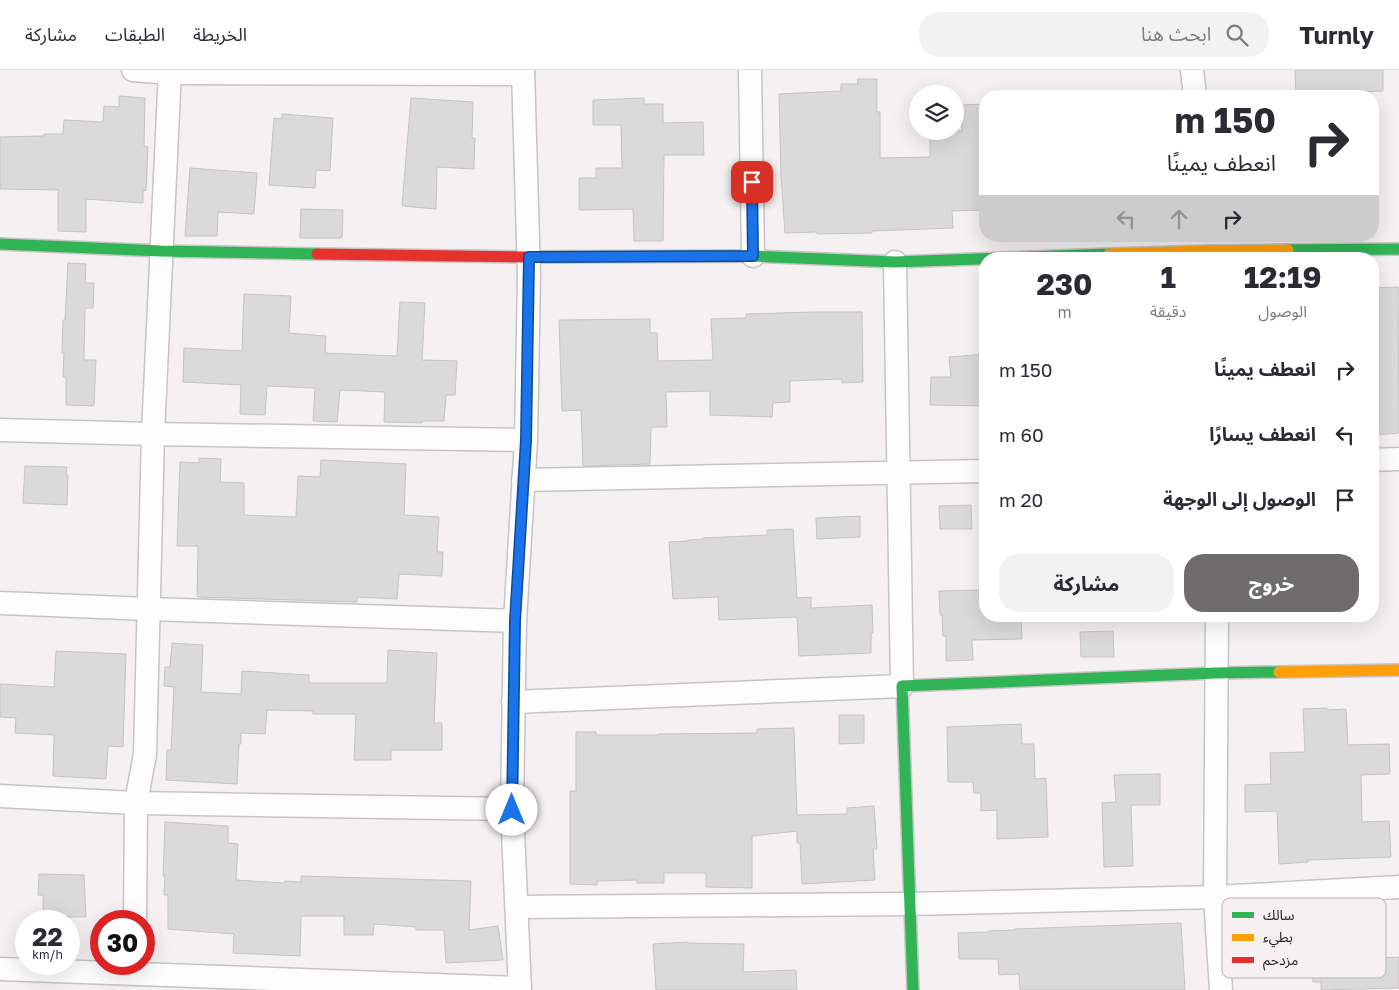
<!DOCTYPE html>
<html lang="ar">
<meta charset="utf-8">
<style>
body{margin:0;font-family:"Golos Text","Noto Sans Arabic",sans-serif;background:#f2f2f3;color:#2b2b33;direction:rtl;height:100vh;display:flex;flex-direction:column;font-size:19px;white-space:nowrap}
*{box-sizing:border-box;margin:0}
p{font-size:16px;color:#7c7c81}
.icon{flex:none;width:28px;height:28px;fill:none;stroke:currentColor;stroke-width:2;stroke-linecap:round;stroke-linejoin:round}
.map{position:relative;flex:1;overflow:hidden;direction:ltr}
.sheet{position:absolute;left:979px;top:182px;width:400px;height:370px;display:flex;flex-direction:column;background:#fff;border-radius:20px;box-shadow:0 5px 20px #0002;direction:rtl}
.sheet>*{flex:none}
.guide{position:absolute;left:979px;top:20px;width:400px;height:152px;border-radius:20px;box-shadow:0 5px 20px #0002;direction:rtl;background:#fff;color:#2b2b33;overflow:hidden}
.fabs{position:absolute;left:909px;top:15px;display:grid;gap:10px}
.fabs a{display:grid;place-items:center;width:55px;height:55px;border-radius:50%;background:#fff;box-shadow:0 5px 20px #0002;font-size:25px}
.speed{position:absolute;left:15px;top:840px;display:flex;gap:10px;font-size:25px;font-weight:700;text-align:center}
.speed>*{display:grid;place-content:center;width:65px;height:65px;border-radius:50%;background:#fff;box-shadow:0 5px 20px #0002;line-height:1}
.speed small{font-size:12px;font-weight:400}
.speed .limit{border:8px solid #d22;background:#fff;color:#111}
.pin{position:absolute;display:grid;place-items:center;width:42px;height:42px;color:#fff;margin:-21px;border-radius:10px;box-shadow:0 2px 8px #0006}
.me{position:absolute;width:55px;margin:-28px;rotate:0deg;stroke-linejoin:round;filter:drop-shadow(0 0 4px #0008)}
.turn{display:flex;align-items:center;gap:18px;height:105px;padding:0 20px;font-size:22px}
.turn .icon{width:65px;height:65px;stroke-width:2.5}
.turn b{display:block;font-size:35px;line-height:42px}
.lanes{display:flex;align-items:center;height:48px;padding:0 20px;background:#0003;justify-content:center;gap:25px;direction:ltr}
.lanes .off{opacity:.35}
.eta{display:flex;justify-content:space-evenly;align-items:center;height:85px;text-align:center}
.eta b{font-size:30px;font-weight:700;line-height:35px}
.cta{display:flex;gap:10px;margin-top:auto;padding:10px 20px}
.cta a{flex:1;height:58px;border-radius:20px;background:#6f6c6d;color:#fff;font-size:20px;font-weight:700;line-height:58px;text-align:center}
.cta a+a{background:#f2f2f3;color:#2b2b33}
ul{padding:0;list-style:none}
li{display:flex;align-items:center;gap:15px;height:65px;padding:0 20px}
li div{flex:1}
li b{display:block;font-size:19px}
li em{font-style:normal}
header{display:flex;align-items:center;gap:30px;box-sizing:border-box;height:70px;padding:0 25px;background:#fff;border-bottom:1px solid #e1e1e2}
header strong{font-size:24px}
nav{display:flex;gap:28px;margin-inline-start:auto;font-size:18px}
.search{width:350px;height:45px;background:#f2f2f3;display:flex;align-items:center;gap:12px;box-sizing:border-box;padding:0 18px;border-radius:20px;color:#7c7c81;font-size:19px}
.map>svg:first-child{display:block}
</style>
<header>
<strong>Turnly</strong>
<div class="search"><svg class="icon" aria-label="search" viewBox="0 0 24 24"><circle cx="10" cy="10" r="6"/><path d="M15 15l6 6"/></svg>ابحث هنا</div>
<nav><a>الخريطة</a><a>الطبقات</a><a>مشاركة</a></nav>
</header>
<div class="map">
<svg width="1399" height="920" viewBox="0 0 1399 920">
<rect width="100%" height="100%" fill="#f5f1f3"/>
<g fill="#dbdadb" stroke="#c4c3c4">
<path d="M 1295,0 L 1383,0 L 1383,21 L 1328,23 L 1328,26 L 1296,26 Z"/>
<path d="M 857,9 L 877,9 L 877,42 L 880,42 L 880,88 L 930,87 L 930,61 L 962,61 L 961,35 L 985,34 L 985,140 L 952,141 L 953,158 L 872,161 L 872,163 L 817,164 L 817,162 L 785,163 L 781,106 L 779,24 L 841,21 L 841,14 L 858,14 Z"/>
<path d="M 119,26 L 145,28 L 144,76 L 148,77 L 146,121 L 143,120 L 143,133 L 86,129 L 86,162 L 58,161 L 58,120 L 0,119 L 0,67 L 44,66 L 44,64 L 63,64 L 64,50 L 103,52 L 104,36 L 119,37 Z"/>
<path d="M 411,28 L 473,32 L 472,68 L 475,68 L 474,99 L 437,97 L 436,139 L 402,136 Z"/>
<path d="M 644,28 L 644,34 L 663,34 L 663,53 L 703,52 L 704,85 L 664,85 L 663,171 L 634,171 L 633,139 L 579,140 L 579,108 L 596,108 L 596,98 L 622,98 L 621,55 L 593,55 L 593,30 Z"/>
<path d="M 282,44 L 333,48 L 330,101 L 316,100 L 315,118 L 269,115 L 274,48 L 282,49 Z"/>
<path d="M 190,98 L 257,103 L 254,144 L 218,142 L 217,166 L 185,166 Z"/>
<path d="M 301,139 L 343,140 L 342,168 L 300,168 Z"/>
<path d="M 68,193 L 86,194 L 85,213 L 94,213 L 93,238 L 85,238 L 84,290 L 96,290 L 94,336 L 66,335 L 66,307 L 63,307 L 64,283 L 62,283 L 63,250 L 65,250 Z"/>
<path d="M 1398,217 L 1399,363 L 1375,365 L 1374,352 L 1372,352 L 1372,218 Z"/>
<path d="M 244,224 L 291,226 L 289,263 L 326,266 L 325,283 L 397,286 L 400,232 L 425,233 L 422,290 L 457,291 L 455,325 L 446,325 L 444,351 L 422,351 L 422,353 L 384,352 L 385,322 L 340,320 L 337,352 L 313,351 L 315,318 L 267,316 L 265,345 L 240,344 L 241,315 L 183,312 L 184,278 L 242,281 Z"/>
<path d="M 813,242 L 862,242 L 863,312 L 842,313 L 842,309 L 790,311 L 790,332 L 773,333 L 772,347 L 710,345 L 710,321 L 666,322 L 667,357 L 651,357 L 650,394 L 583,396 L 581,340 L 562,341 L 559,250 L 650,249 L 650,263 L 657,263 L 658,291 L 713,290 L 711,249 L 746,248 L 746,244 Z"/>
<path d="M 985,284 L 985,336 L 930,335 L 931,307 L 951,307 L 949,287 Z"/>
<path d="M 199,388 L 221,389 L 220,412 L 244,413 L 244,445 L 296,447 L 298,406 L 320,407 L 321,390 L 406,394 L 404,445 L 439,447 L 437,482 L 443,482 L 442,506 L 399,504 L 397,529 L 357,527 L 357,532 L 197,527 L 198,476 L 177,476 L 180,392 L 199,393 Z"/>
<path d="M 25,396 L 67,397 L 66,405 L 68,405 L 67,435 L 23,433 Z"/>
<path d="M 971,435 L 972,459 L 940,459 L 939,436 Z"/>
<path d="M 860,446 L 860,467 L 817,469 L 816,448 Z"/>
<path d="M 793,459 L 797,528 L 811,527 L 811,538 L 872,535 L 873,563 L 871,563 L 871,583 L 799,586 L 797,547 L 719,550 L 718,527 L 673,529 L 669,472 L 688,471 L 688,470 L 703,469 L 703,468 L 767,465 L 767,460 Z"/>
<path d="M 985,520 L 985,546 L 1021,546 L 1022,569 L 972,570 L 973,590 L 946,591 L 946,566 L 943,566 L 942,545 L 940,545 L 939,521 Z"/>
<path d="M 1113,561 L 1114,587 L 1081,587 L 1080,562 Z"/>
<path d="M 172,573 L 203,575 L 201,622 L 241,624 L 242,601 L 309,605 L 309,613 L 387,613 L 388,580 L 437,583 L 434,653 L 442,653 L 442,680 L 391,680 L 391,690 L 354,690 L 356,644 L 313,644 L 313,641 L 267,640 L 265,664 L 241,663 L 241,674 L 239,674 L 237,714 L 166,710 L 167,680 L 171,680 L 174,617 L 164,616 L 165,597 L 170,597 Z"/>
<path d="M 56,581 L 126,584 L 123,677 L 108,676 L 106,709 L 53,706 L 54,665 L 15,663 L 16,648 L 0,647 L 0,614 L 54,617 Z"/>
<path d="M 1327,638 L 1327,640 L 1346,639 L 1348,675 L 1389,674 L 1390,704 L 1361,705 L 1362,752 L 1389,751 L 1391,787 L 1308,790 L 1308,792 L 1279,794 L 1277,741 L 1245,742 L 1245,715 L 1271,714 L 1270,683 L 1305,682 L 1303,639 Z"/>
<path d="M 839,645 L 864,645 L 864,673 L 839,674 Z"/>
<path d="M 1021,654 L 1022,674 L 1034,674 L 1035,709 L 1046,708 L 1048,767 L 997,769 L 997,740 L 981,741 L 981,723 L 974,723 L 973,712 L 948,712 L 947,657 Z"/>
<path d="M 794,658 L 797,745 L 847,744 L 847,738 L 874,736 L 877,779 L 873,779 L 875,810 L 802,814 L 800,773 L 797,773 L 797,761 L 752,766 L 752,818 L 706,817 L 706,803 L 664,803 L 664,813 L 637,813 L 637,810 L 597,811 L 597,815 L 570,814 L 570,721 L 576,721 L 576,662 L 596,662 L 596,665 L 658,665 L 658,664 L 757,663 L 757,659 Z"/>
<path d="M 1160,704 L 1160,735 L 1131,735 L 1133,796 L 1104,797 L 1102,733 L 1116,732 L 1114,705 Z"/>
<path d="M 165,752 L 228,756 L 228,773 L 238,774 L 236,810 L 284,813 L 285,811 L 301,812 L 301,806 L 471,811 L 469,860 L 498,856 L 503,890 L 446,893 L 444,860 L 416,860 L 416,857 L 374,854 L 373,865 L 344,865 L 344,846 L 301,846 L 300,886 L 233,883 L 234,864 L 168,859 L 168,825 L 164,825 L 165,806 L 163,806 Z"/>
<path d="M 39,804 L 84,805 L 86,847 L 43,847 L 43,825 L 38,825 Z"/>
<path d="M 1319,847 L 1346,847 L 1347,889 L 1399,887 L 1399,918 L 1321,920 L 1321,912 L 1313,912 L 1312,888 L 1320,888 Z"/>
<path d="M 1181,853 L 1185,920 L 1020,920 L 1019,904 L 999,905 L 998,889 L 959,889 L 958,863 L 989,862 L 989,861 L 1015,860 L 1015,859 Z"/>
<path d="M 688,872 L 688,873 L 744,874 L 743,902 L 796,900 L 797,920 L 656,920 L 653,874 Z"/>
</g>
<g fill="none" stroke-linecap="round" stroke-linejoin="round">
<g stroke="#c7c4c5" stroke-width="25">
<g id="street">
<path d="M 133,0 L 170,3 L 523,4"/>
<path d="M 750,0 L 753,186"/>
<path d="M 1192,0 L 1195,26"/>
<path d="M 0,360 L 153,364 L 526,370"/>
<path d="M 1372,390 L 1399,389"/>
<path d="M 523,410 L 985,401"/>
<path d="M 0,533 L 149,539 L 515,551"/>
<path d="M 1217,546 L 1215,827 L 1221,920"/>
<path d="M 513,632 L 902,616 L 895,192"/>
<path d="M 0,726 L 136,733 L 512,739"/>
<path d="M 517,837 L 909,834 L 1215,827 L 1399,817"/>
<path d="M 135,851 L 136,733 L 145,684 L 153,364 L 170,0"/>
<path d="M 0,899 L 520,918"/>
<path d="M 520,920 L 512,739 L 515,551 L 526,370 L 529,205 L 523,0"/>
</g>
</g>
<g stroke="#c7c4c5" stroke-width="14">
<g id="fast">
<path d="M 0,174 L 161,181 L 317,184"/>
<path d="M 1288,180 L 1399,179"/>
<path d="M 529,187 L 753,186 L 895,192 L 1109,184"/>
<path d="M 913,920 L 902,616 L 1216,603 L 1279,602"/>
</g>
</g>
<g stroke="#c7c4c5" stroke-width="14">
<g id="slow">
<path d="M 1109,184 L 1208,181 L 1288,180"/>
<path d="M 1279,602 L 1399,600"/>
</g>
</g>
<g stroke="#c7c4c5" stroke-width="14">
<path id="jam" d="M 317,184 L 529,187"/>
</g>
<use href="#street" stroke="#fefdfd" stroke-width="22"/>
<use href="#fast" stroke="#30b455" stroke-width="11"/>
<use href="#slow" stroke="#ff9f0a" stroke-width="11"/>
<use href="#jam" stroke="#e5322d" stroke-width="11"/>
</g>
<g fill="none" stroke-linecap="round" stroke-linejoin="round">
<g stroke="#114b97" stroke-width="12">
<path id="route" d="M 512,740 L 515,551 L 526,370 L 529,187 L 753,186 L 752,112"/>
</g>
<use href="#route" stroke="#1a73e8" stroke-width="9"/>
</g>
<rect x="1222" y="828" width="164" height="80" rx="8" fill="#f6f0f2" stroke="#b8b3b4" stroke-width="1"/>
<rect x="1232" y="842" width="22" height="6" fill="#30b455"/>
<rect x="1232" y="864" width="22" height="7" fill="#ff9f0a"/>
<rect x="1232" y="887" width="22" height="6" fill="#e5322d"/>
<g font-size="14" fill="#272525">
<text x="1263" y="850">سالك</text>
<text x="1263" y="872">بطيء</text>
<text x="1263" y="895">مزدحم</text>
</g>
</svg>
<div class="fabs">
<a><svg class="icon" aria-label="layers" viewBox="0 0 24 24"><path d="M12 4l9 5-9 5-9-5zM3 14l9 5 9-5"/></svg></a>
</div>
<div class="speed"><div>22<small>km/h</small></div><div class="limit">30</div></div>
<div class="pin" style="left:752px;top:112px;background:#d93025"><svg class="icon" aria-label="arrive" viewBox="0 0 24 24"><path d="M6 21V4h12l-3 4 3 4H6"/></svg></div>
<svg class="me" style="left:512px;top:740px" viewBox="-20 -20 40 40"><circle r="19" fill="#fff"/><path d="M0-13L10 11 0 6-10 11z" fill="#1a73e8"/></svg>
<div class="guide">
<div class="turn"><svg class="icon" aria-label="right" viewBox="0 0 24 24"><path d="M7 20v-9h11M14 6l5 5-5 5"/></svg><div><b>150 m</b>انعطف يمينًا</div></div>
<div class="lanes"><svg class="icon off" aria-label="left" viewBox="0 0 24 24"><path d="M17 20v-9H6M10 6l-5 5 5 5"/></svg><svg class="icon off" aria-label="ahead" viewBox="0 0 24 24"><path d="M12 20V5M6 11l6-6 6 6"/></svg><svg class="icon" aria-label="right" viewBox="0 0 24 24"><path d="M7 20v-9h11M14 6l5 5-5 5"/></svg></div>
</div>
<section class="sheet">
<div class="eta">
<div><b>12:19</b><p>الوصول</p></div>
<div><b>1</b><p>دقيقة</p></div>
<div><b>230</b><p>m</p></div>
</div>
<ul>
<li><svg class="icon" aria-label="right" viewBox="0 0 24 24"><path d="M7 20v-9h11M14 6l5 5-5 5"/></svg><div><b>انعطف يمينًا</b></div><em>150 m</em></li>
<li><svg class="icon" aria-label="left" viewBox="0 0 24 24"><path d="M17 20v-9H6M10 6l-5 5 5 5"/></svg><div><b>انعطف يسارًا</b></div><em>60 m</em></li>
<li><svg class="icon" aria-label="arrive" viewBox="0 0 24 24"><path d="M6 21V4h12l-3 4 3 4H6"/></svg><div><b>الوصول إلى الوجهة</b></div><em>20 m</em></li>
</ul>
<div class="cta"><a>خروج</a><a>مشاركة</a></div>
</section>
</div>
